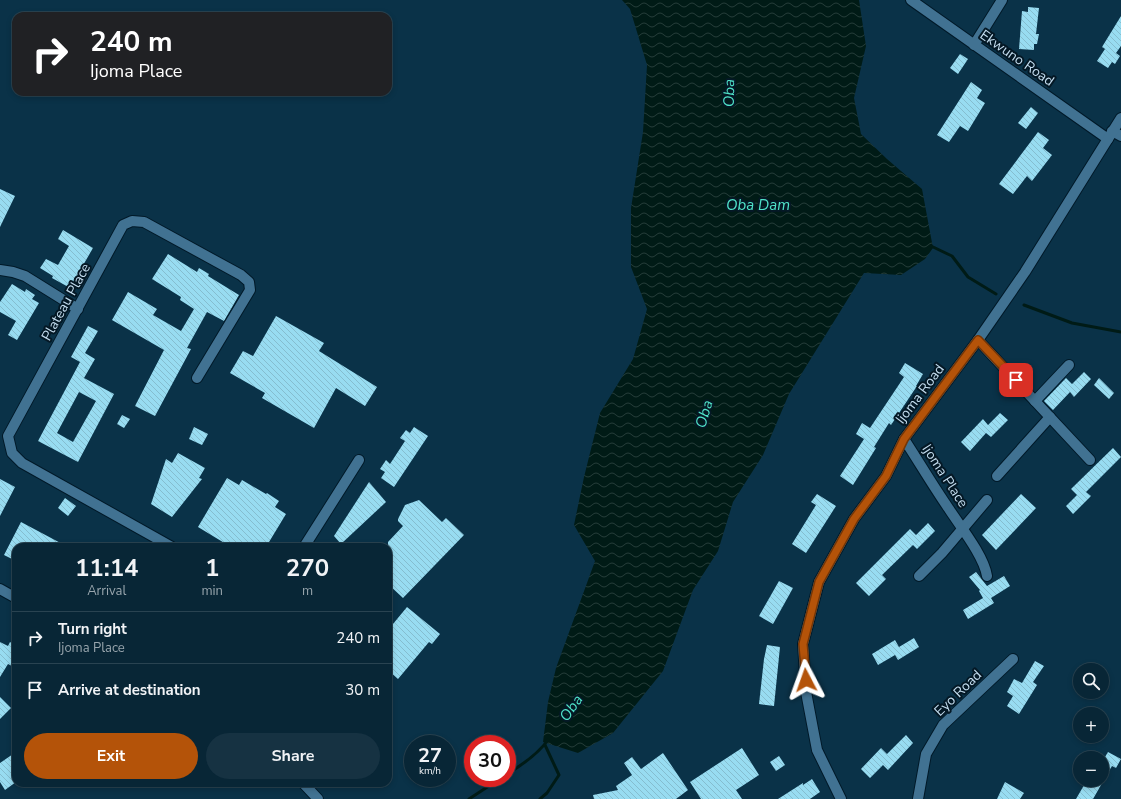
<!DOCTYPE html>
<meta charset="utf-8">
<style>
body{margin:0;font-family:"Nunito Sans",sans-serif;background:#163242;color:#f1f3f6;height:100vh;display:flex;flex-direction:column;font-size:15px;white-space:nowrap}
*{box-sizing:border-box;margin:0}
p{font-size:13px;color:#98a5ad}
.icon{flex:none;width:22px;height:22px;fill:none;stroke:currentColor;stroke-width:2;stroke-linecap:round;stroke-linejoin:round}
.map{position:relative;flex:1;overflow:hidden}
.side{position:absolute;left:12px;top:543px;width:380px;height:244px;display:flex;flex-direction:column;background:#082636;border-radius:12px;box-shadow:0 2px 6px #0003,0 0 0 1px #294351}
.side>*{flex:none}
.guide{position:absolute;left:12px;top:12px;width:380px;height:84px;border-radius:12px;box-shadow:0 2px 6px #0003,0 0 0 1px #294351;background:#202124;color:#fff;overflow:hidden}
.buttons{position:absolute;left:1073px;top:663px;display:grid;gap:8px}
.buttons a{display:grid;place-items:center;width:36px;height:36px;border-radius:50%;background:#082636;box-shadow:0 2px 6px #0003,0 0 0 1px #294351;font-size:20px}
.speed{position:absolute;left:404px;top:735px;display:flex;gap:8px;font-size:20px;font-weight:700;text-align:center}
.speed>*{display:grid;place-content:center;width:52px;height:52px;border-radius:50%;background:#082636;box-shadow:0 2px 6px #0003,0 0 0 1px #294351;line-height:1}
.speed small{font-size:10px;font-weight:400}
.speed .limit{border:6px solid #d22;background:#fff;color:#111}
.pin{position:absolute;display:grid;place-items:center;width:34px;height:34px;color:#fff;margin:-17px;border-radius:8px;box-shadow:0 2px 6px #0006}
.me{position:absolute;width:44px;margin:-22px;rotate:356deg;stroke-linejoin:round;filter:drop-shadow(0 0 3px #0008)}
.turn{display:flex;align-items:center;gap:14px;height:84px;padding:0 12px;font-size:18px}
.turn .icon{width:52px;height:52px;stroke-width:2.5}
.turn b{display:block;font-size:28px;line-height:34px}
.eta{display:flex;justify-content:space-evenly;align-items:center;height:68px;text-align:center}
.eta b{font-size:24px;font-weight:700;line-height:28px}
.primary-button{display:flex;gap:8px;margin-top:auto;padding:8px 12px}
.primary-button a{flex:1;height:46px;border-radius:24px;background:#b45309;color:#fff;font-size:16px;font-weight:700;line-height:46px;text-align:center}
.primary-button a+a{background:#163242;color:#f1f3f6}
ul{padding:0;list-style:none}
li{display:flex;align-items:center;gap:12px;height:52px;padding:0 12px;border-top:1px solid #294351}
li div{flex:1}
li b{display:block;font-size:15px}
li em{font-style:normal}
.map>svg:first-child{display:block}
</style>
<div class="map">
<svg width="1121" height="799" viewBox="0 0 1121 799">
<defs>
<pattern id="water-waves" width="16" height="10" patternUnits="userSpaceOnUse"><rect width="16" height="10" fill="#001b16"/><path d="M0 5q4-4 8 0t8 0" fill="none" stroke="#243c38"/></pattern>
<pattern id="building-back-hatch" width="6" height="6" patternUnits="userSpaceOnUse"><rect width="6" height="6" fill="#98dcf1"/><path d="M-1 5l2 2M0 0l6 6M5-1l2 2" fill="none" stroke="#85bdcf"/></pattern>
</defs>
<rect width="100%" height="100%" fill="#0a3248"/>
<path fill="url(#water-waves)" d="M 622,0 L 859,0 L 866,46 L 854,98 L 861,134 L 887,159 L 922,189 L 933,248 L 925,259 L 901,275 L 864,273 L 789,394 L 763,455 L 733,502 L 718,551 L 693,590 L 663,671 L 613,733 L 578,753 L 543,742 L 548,702 L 556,668 L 595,561 L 574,525 L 584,477 L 600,413 L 633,359 L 647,309 L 631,267 L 631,208 L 643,132 L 647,65 L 630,9 Z"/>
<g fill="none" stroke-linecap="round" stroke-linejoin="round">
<g stroke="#001b16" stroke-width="3">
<path d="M 931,246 L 952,256 L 968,277 L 996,294"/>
<path d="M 1024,305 L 1072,323 L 1121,332"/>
<path d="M 507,774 C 522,765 538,754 548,740"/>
<path d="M 469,799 L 501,778"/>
<path d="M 540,799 L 547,793 L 559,775 L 545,745"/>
</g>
</g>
<g fill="url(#building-back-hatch)" fill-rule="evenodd">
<path d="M 1028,7 L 1039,8 L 1036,34 L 1039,34 L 1037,44 L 1034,44 L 1034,50 L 1019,49 L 1022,11 L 1028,12 Z"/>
<path d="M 1121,16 L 1121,46 L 1116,53 L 1120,56 L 1115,64 L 1112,62 L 1108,68 L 1097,61 L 1105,49 L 1102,47 Z"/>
<path d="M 960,54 L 968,59 L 958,74 L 950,68 Z"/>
<path d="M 971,82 L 982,90 L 977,98 L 985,103 L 968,131 L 960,126 L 949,142 L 937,135 Z"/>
<path d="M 1031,107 L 1038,113 L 1026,129 L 1018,123 Z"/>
<path d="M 1038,132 L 1049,140 L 1043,148 L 1052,155 L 1032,181 L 1027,176 L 1013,194 L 999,184 Z"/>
<path d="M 0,189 L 15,196 L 0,227 Z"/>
<path d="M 63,230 L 93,248 L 78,274 L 80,274 L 72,289 L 52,278 L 53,276 L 40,268 L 46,259 L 58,265 L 69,246 L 58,239 Z"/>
<path d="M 168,254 L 197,272 L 199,268 L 209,274 L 208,276 L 239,295 L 224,321 L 207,312 L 187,348 L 191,349 L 155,416 L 135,406 L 164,350 L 112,320 L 128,292 L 157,309 L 153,315 L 181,331 L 194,309 L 180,300 L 181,297 L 152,279 Z"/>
<path d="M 12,284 L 25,292 L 26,289 L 35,295 L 32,299 L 39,303 L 17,340 L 8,335 L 16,321 L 0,312 L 0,302 Z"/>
<path d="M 276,316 L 324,343 L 319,351 L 377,387 L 365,406 L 336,388 L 314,428 L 262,398 L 265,393 L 230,373 L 243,351 L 253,356 Z"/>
<path d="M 88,326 L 98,331 L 85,353 L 95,359 L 84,378 L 114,394 L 78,462 L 38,441 L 80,362 L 71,357 ZM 79,392 L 96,401 L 73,442 L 57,433 Z"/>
<path d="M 905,363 L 923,374 L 916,386 L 917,386 L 891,425 L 889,423 L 874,447 L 876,448 L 853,485 L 840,476 L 864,439 L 856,434 L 862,423 L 870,428 L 904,377 L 899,373 Z"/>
<path d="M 1084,372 L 1091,379 L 1074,397 L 1070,392 L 1053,410 L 1044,401 L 1066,378 L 1072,384 Z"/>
<path d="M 1099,378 L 1114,393 L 1109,399 L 1094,385 Z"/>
<path d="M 1000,413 L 1008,420 L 991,437 L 986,433 L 970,451 L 961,442 L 983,419 L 988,425 Z"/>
<path d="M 122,415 L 130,419 L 124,428 L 117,424 Z"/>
<path d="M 194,427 L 208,434 L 202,445 L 189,439 Z"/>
<path d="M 414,427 L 428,436 L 394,487 L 381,478 L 385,472 L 380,469 L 386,460 L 390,464 L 405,441 L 400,438 L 406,430 L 410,433 Z"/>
<path d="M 1113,448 L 1121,457 L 1086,492 L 1091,496 L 1073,514 L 1066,506 L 1077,495 L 1071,489 Z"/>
<path d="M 178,453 L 205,468 L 199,478 L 202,479 L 172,517 L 151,504 L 166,459 L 172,463 Z"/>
<path d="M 227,478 L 239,485 L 242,480 L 266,494 L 267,493 L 279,501 L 275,507 L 286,514 L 266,547 L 231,547 L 198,527 Z"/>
<path d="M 0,479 L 15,487 L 0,516 Z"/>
<path d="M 369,482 L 386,502 L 341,544 L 334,536 Z"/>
<path d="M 817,494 L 836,506 L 806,553 L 792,544 L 816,505 L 811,502 Z"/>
<path d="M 1021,494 L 1036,508 L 996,550 L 982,535 Z"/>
<path d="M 65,498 L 76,506 L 68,516 L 58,508 Z"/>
<path d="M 419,500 L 442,522 L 446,518 L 464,535 L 403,598 L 388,584 L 388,542 L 403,526 L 398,521 L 398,519 L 405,505 Z"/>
<path d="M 21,522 L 68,547 L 39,547 L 29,542 L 26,547 L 16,547 L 16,561 L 4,555 Z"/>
<path d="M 928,523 L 935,531 L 917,549 L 913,545 L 882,575 L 886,579 L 869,596 L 856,583 L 910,529 L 916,535 Z"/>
<path d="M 976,572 L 987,586 L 1004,576 L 1010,586 L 991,598 L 994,603 L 968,619 L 963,610 L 983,598 L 979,591 L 980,590 L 969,577 Z"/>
<path d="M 779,581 L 793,588 L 773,624 L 759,616 Z"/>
<path d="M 407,607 L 440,634 L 432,644 L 429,642 L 398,679 L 388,670 L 388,630 Z"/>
<path d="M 914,638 L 919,647 L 898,660 L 895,655 L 878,665 L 872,654 L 895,640 L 899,647 Z"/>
<path d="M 0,642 L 8,646 L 10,642 L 16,646 L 16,668 L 8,664 L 0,677 Z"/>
<path d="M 767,645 L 780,647 L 774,706 L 759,704 L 764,659 Z"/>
<path d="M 1035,661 L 1044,666 L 1033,682 L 1037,685 L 1019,714 L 1007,706 L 1013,696 L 1007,692 L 1014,679 L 1022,683 Z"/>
<path d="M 0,697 L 11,708 L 0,719 Z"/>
<path d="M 906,735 L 913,743 L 888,770 L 883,765 L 870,778 L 861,769 L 881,748 L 887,754 Z"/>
<path d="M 742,748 L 759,775 L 736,790 L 742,799 L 701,799 L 690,782 Z"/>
<path d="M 16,752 L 16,782 L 5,790 L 0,782 L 0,763 Z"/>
<path d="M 1108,752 L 1121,759 L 1116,768 L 1112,766 L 1093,799 L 1076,799 L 1087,780 L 1102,780 L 1102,762 Z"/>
<path d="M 663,753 L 688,790 L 676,799 L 594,799 L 593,795 L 618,790 L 616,786 L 632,775 L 624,763 L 632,757 L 641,769 Z"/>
<path d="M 779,756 L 785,765 L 776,771 L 770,762 Z"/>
<path d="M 812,779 L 820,792 L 810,799 L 778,799 L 803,783 L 803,785 Z"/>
<path d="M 1005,782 L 1024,793 L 1020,799 L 997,799 Z"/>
</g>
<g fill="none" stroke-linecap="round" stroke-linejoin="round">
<g stroke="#001928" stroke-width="12">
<g id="minor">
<path d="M 911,0 L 1108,139"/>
<path d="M 974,45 L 1002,0"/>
<path d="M 1112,131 L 1121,136"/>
<path d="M 0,270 L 13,272 L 25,276 L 78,309"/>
<path d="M 978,340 L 1090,460"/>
<path d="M 1035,401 L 1069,365"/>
<path d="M 904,439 C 919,462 933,486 949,509 C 960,526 984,556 987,576"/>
<path d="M 997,476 L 1050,417"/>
<path d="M 172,547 L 22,463 L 12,453 L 8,436 L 123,225 L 132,221 L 144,222 L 241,275 L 249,282 L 250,290 L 197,378"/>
<path d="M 304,547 L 359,460"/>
<path d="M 919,576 L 942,553 L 987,500"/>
<path d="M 0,589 L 16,598"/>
<path d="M 303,783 L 318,799"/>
<path d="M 841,799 L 817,750 L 806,692 L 803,644 L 819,582 L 854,519 L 886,476 L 904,439 L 978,340 L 1025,272 L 1121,118"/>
<path d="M 918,799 L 926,754 L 943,725 L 1013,659"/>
</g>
</g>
<use href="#minor" stroke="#417292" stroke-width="10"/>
</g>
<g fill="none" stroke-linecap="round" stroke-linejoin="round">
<g stroke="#753606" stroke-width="10">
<path id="route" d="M 806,680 L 803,644 L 819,582 L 854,519 L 886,476 L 904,439 L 978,340 L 1016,380"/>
</g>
<use href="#route" stroke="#b45309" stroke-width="7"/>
</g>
<g text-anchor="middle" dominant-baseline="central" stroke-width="4" stroke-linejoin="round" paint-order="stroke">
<g font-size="14" fill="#c3dcee" stroke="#041825">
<text transform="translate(1017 58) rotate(35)">Ekwuno Road</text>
<text transform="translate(66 302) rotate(-61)">Plateau Place</text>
<text transform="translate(920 394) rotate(-53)">Ijoma Road</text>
<text transform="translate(945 476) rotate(57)">Ijoma Place</text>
<text transform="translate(958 693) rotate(-44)">Eyo Road</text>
</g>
<g font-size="15" font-style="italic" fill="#50e3c9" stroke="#041825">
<text transform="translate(729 93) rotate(-89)">Oba</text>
<text x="758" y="205">Oba Dam</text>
<text transform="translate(704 414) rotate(-73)">Oba</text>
<text transform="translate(571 708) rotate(-55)">Oba</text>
</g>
</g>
</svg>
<div class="buttons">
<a><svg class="icon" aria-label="search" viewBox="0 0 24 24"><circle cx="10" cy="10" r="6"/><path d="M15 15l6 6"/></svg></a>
<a>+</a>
<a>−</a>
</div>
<div class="speed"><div>27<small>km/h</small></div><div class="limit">30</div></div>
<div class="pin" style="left:1016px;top:380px;background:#d93025"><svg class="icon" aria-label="arrive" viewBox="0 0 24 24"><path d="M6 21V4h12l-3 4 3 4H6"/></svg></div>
<svg class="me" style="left:806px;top:680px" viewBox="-20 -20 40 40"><path d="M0-17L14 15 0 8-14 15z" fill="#b45309" stroke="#fff" stroke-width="4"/></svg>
<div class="guide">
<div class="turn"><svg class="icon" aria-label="right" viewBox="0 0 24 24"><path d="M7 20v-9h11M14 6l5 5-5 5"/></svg><div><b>240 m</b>Ijoma Place</div></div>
</div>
<section class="side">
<div class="eta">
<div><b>11:14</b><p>Arrival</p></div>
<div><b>1</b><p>min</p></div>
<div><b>270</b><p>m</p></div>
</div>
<ul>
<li><svg class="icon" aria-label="right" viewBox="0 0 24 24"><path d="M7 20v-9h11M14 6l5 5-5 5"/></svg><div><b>Turn right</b><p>Ijoma Place</p></div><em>240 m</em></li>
<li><svg class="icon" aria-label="arrive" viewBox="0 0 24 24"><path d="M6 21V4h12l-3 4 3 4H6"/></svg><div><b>Arrive at destination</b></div><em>30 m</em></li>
</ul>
<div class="primary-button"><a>Exit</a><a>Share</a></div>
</section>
</div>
